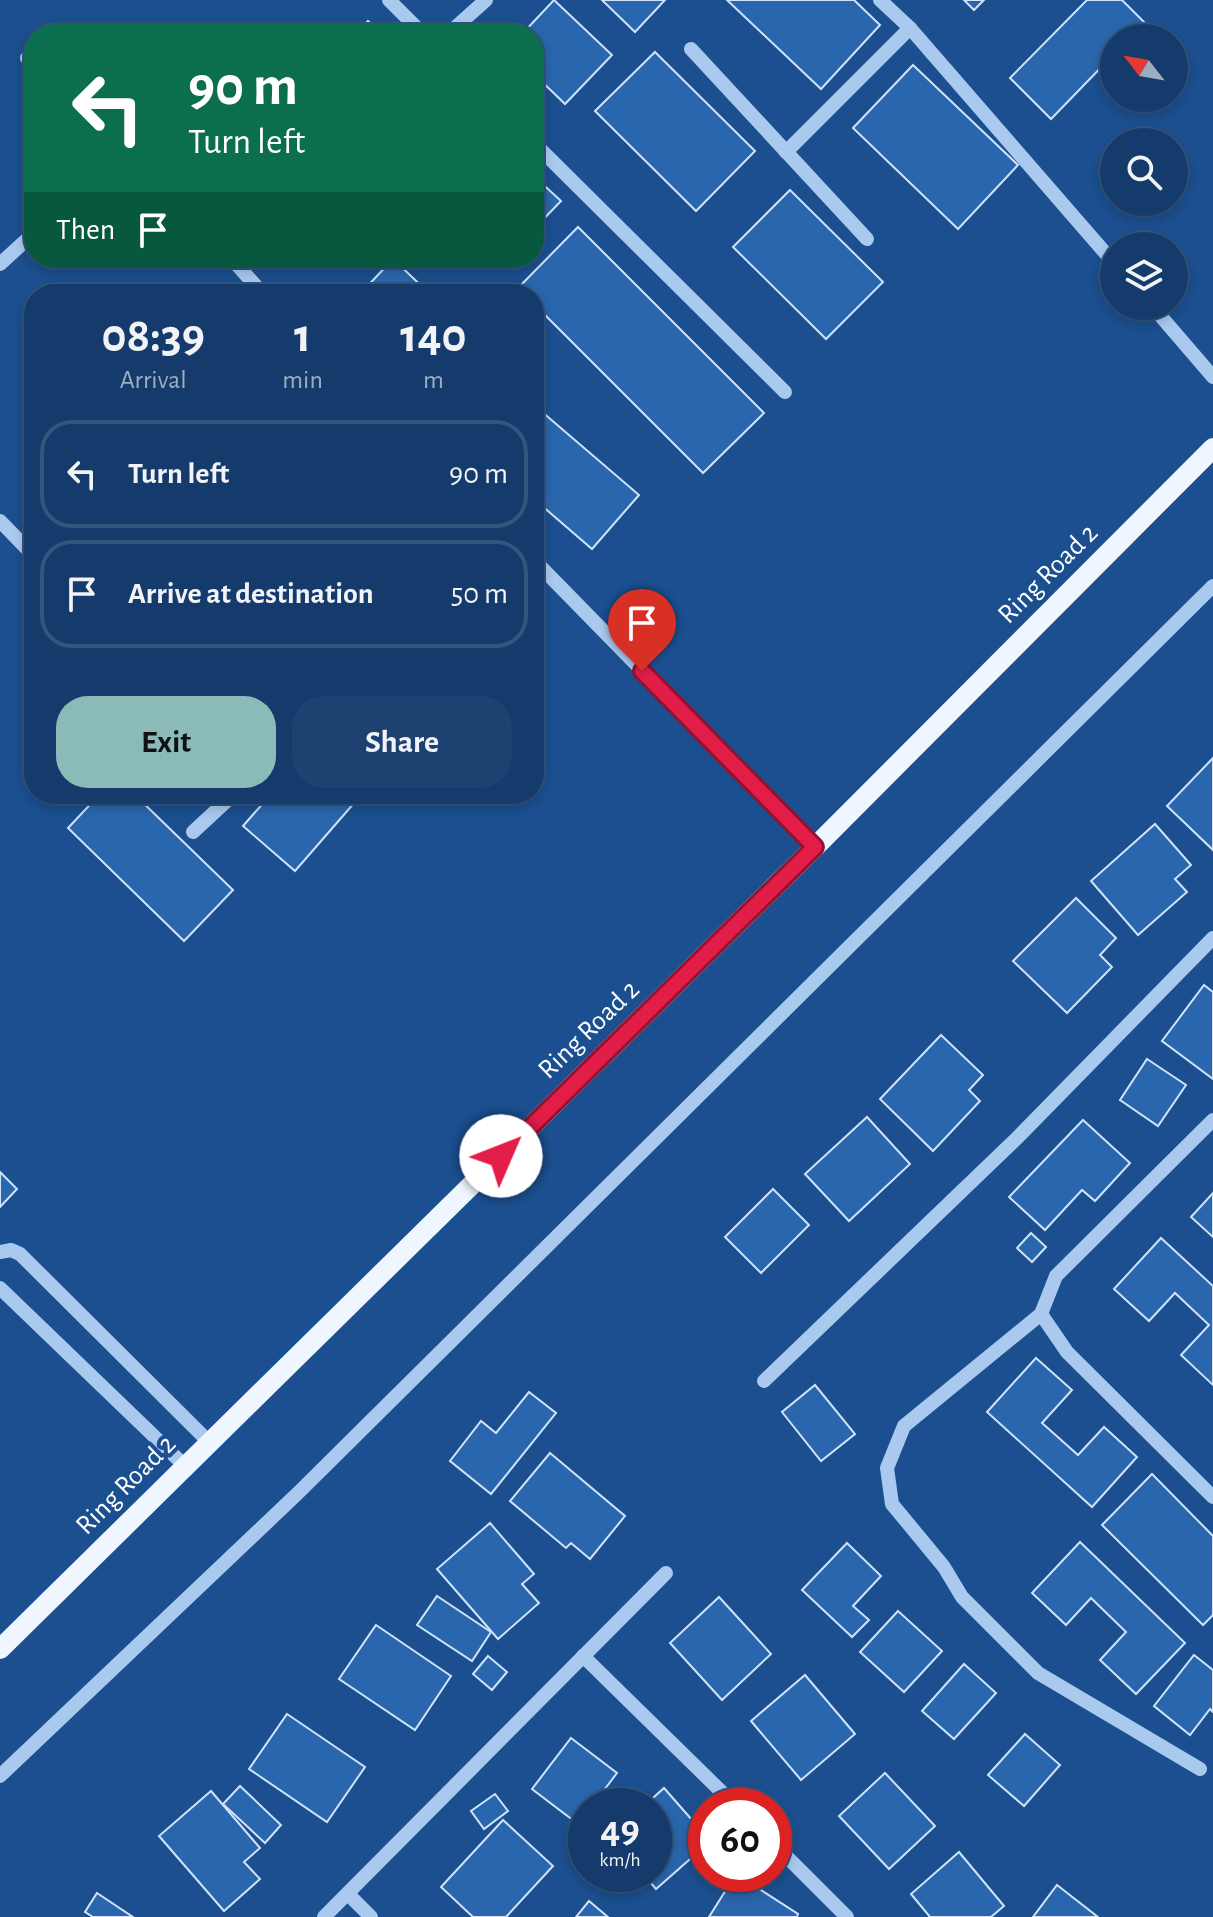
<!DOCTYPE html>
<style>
body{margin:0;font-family:"Alegreya Sans",sans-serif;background:#1d4271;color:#f1f3f6;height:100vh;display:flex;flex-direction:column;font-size:30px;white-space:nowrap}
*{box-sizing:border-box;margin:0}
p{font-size:26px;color:#9dadc1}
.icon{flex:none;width:44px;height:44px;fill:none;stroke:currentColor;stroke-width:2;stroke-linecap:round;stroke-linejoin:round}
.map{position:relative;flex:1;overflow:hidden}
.drawer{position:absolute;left:24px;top:284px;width:520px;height:520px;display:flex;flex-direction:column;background:#143b6b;border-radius:32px;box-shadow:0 4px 12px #0003,0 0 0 2px #33557e}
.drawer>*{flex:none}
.guide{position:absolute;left:24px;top:24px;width:520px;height:244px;border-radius:32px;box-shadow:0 4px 12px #0003,0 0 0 2px #33557e;background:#0b6e4f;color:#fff;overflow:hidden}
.needle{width:52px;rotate:301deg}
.fabs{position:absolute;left:1100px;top:24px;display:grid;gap:16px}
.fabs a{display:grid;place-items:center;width:88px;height:88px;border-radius:50%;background:#143b6b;box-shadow:0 4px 12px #0003,0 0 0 2px #33557e;font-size:40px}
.speed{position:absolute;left:568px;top:1788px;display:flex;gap:16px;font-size:40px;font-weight:700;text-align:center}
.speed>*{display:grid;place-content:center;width:104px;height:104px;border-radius:50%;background:#143b6b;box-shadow:0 4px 12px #0003,0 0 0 2px #33557e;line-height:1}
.speed small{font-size:20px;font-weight:400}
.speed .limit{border:12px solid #d22;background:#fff;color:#111}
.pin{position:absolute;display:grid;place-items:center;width:68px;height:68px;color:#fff;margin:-82px -34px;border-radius:50% 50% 50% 0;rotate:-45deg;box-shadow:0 0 8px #0007}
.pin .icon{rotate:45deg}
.me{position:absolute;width:88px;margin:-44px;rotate:46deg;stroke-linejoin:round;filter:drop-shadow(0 0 6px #0008)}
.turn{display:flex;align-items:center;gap:28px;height:168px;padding:0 32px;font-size:36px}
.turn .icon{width:104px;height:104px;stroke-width:2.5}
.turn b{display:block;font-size:56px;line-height:68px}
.then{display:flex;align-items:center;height:76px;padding:0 32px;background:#0003;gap:16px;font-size:30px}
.eta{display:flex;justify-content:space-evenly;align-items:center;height:136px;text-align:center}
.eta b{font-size:48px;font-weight:700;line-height:56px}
.primary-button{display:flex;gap:16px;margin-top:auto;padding:16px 32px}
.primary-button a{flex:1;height:92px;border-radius:32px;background:#8bbbb9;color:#111;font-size:32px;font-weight:700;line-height:92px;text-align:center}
.primary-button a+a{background:#1d4271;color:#f1f3f6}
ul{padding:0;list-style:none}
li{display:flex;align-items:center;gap:24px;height:108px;margin:0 16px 12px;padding:0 16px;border:4px solid #33557e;border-radius:32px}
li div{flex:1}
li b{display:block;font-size:30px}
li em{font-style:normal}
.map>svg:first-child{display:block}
</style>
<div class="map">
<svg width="1213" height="1917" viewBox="0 0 1213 1917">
<rect width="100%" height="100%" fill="#1b4f8f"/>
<g fill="#2a66ad" stroke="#cfe3fa" stroke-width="2">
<path d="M 554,0 L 612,55 L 565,104 L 534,74 L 534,34 L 522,34 Z"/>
<path d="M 602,0 L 665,0 L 635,32 Z"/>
<path d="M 727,0 L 854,0 L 880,25 L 821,89 Z"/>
<path d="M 964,0 L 984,0 L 974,10 Z"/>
<path d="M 1087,0 L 1122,0 L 1145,23 L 1130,38 L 1114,38 L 1114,54 L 1051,119 L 1010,78 Z"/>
<path d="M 368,21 L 383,34 L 356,34 Z"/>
<path d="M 655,52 L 755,151 L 696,211 L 595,111 Z"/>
<path d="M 913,65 L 1018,165 L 958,229 L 853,128 Z"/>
<path d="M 534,176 L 561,201 L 534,229 Z"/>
<path d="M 790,190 L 883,282 L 826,339 L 733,247 Z"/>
<path d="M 578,227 L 764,413 L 703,473 L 534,304 L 534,294 L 524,294 L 518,288 Z"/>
<path d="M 393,259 L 430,294 L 360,294 Z"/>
<path d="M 534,405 L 639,495 L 592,549 L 541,505 L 545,501 L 534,492 Z"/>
<path d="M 1213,758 L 1213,850 L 1167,806 Z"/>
<path d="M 100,794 L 134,794 L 233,890 L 184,941 L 68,828 Z"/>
<path d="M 271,794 L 362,794 L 295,871 L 243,826 Z"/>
<path d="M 1155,824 L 1191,865 L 1175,879 L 1187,892 L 1138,935 L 1091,881 Z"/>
<path d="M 1076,898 L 1116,938 L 1100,955 L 1112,967 L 1067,1013 L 1013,961 Z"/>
<path d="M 1204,985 L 1213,992 L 1213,1079 L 1162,1041 Z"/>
<path d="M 941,1035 L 983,1075 L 969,1090 L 980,1101 L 933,1151 L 880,1099 Z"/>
<path d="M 1147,1059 L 1186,1085 L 1158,1126 L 1120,1100 Z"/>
<path d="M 867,1117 L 910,1164 L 849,1221 L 805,1174 Z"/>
<path d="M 1083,1120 L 1130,1163 L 1095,1201 L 1082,1190 L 1045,1230 L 1009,1197 Z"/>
<path d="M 0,1172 L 17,1189 L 0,1207 Z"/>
<path d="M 773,1189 L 809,1225 L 761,1273 L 725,1237 Z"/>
<path d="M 1213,1193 L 1213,1237 L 1191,1217 Z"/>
<path d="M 1031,1233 L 1046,1247 L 1032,1262 L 1017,1248 Z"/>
<path d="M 1161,1238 L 1213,1286 L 1213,1385 L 1181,1355 L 1209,1325 L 1175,1293 L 1149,1321 L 1114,1289 Z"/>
<path d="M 1036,1358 L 1072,1390 L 1042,1423 L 1078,1455 L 1104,1427 L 1137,1457 L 1092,1507 L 987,1412 Z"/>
<path d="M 815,1385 L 855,1434 L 821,1461 L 782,1412 Z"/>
<path d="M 529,1392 L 556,1413 L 491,1494 L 450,1461 L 481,1421 L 496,1433 Z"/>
<path d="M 550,1453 L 625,1516 L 590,1559 L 571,1543 L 566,1548 L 510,1501 Z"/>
<path d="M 1152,1474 L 1213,1536 L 1213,1615 L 1203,1625 L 1102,1525 Z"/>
<path d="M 490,1523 L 534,1574 L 522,1584 L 539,1603 L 498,1639 L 437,1569 Z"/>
<path d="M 1080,1542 L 1185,1643 L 1136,1694 L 1100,1660 L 1126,1632 L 1091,1598 L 1066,1625 L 1032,1593 Z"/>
<path d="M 847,1543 L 881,1576 L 853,1606 L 869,1620 L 852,1637 L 802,1590 Z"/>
<path d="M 437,1596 L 491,1632 L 472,1661 L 417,1625 Z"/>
<path d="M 719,1597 L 771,1654 L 722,1700 L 670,1643 Z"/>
<path d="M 898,1611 L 942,1651 L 904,1692 L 860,1652 Z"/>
<path d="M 376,1625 L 451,1676 L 415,1730 L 339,1679 Z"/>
<path d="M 1194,1655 L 1213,1670 L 1213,1712 L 1210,1709 L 1190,1735 L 1154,1706 Z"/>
<path d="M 488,1656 L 507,1672 L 492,1690 L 473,1674 Z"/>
<path d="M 964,1664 L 996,1693 L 954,1739 L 922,1711 Z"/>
<path d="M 805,1675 L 855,1734 L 801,1780 L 751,1721 Z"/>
<path d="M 287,1714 L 365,1767 L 327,1822 L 249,1769 Z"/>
<path d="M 1025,1734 L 1060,1765 L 1024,1806 L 988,1775 Z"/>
<path d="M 571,1738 L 617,1773 L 592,1806 L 586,1806 L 586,1813 L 578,1824 L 532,1789 Z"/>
<path d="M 885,1773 L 935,1826 L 889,1869 L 839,1816 Z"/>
<path d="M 240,1786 L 281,1825 L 265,1843 L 223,1804 Z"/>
<path d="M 664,1788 L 706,1836 L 706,1845 L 656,1889 L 643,1874 L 654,1874 L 654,1806 L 644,1806 Z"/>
<path d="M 211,1791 L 260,1848 L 244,1862 L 260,1879 L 224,1911 L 159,1836 Z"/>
<path d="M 495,1794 L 508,1811 L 484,1829 L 471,1811 Z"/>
<path d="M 503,1820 L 553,1866 L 506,1917 L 473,1917 L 441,1887 Z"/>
<path d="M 959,1852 L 1004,1906 L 991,1917 L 930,1917 L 911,1894 Z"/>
<path d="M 736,1874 L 798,1914 L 797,1917 L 709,1917 Z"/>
<path d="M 1057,1885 L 1098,1917 L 1033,1917 Z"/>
<path d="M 97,1893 L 133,1917 L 93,1917 L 85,1912 Z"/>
<path d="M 589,1901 L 608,1917 L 576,1917 Z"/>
</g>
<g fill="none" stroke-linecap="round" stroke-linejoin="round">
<g stroke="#a9c9ee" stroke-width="14">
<path d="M 389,0 L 423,34"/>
<path d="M 880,0 L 910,28 L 1114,263"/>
<path d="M 448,34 L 486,0"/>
<path d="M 691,49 L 867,239"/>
<path d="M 27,58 L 34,67"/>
<path d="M 534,143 L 785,392"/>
<path d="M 786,152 L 910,28"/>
<path d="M 231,258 L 263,294"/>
<path d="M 0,264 L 34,233"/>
<path d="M 1152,306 L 1213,377"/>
<path d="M 0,521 L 34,556"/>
<path d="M 534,560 L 815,847"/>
<path d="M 193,832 L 234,794"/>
<path d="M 0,1252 L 11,1250 L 20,1254 L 209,1442"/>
<path d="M 0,1288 L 185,1466"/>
<path d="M 1041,1314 L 1067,1352 L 1213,1497"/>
<path d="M 764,1381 L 1017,1138 L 1213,938"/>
<path d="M 583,1656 L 736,1806"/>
<path d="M 1200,1769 L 1038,1673 L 962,1597 L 944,1567 L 892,1504 L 887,1468 L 904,1426 L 1041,1314 L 1056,1276 L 1213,1120"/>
<path d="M 0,1776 L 298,1493 L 1213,586"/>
<path d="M 774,1844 L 847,1917"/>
<path d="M 348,1894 L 371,1917"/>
<path d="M 324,1917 L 666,1573"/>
</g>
<path stroke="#f0f6ff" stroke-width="20" d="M 0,1649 L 815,847 L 1213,448"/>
</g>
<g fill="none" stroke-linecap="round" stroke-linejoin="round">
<g stroke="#92132f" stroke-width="20">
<path id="route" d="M 501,1156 L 815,847 L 642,671"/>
</g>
<use href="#route" stroke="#e11d48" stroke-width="14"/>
</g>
<g text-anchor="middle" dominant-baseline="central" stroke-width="8" stroke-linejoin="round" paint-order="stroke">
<g font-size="28" fill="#fff" stroke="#1b4f8f">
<text transform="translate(1048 574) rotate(-45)">Ring Road 2</text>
<text transform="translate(589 1030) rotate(-44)">Ring Road 2</text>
<text transform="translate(126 1485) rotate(-45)">Ring Road 2</text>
</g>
</g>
</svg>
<div class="fabs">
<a><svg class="needle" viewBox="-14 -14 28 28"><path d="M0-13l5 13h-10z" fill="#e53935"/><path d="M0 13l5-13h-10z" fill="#9dadc1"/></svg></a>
<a><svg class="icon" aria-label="search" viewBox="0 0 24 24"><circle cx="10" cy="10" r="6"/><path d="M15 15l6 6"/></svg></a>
<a><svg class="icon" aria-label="layers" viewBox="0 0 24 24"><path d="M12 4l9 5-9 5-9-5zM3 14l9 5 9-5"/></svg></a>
</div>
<div class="speed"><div>49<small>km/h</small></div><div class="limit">60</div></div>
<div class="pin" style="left:642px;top:671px;background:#d93025"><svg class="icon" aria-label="arrive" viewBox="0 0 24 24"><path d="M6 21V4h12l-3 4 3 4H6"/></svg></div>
<svg class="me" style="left:501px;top:1156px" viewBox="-20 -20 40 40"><circle r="19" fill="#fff"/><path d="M0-13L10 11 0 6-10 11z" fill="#e11d48"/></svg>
<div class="guide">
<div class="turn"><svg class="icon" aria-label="left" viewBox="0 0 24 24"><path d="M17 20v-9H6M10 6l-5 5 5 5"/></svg><div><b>90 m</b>Turn left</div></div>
<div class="then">Then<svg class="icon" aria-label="arrive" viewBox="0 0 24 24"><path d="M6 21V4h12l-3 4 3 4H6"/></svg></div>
</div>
<section class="drawer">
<div class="eta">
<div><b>08:39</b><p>Arrival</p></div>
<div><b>1</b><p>min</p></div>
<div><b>140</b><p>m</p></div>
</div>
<ul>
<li><svg class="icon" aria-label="left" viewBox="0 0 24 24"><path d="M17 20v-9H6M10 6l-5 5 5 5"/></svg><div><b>Turn left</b></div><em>90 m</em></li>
<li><svg class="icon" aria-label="arrive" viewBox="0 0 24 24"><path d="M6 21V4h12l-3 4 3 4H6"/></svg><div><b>Arrive at destination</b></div><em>50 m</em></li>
</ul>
<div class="primary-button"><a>Exit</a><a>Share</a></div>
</section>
</div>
